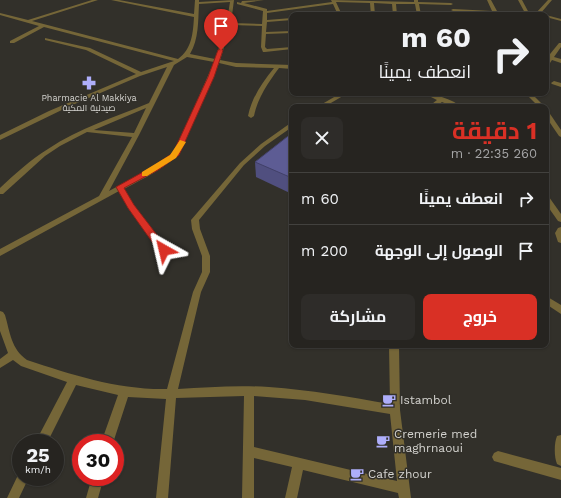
<!DOCTYPE html>
<html lang="ar">
<meta charset="utf-8">
<style>
body{margin:0;font-family:"Work Sans",Cairo,sans-serif;background:#2e2c29;color:#f1f3f6;direction:rtl;height:100vh;display:flex;flex-direction:column;font-size:15px;white-space:nowrap}
*{box-sizing:border-box;margin:0}
p{font-size:13px;color:#a4a4a5}
.icon{flex:none;width:22px;height:22px;fill:none;stroke:currentColor;stroke-width:2;stroke-linecap:round;stroke-linejoin:round}
.map{position:relative;flex:1;overflow:hidden;direction:ltr}
.panel{position:absolute;left:289px;top:104px;width:260px;height:244px;display:flex;flex-direction:column;background:#262420;border-radius:8px;box-shadow:0 1px 3px #0004,0 0 0 1px #42413e;direction:rtl}
.panel>*{flex:none}
.guide{position:absolute;left:289px;top:12px;width:260px;height:84px;border-radius:8px;box-shadow:0 1px 3px #0004,0 0 0 1px #42413e;direction:rtl;background:#262420;color:#f1f3f6;overflow:hidden}
.speed{position:absolute;left:12px;top:434px;display:flex;gap:8px;font-size:20px;font-weight:700;text-align:center}
.speed>*{display:grid;place-content:center;width:52px;height:52px;border-radius:50%;background:#262420;box-shadow:0 1px 3px #0004,0 0 0 1px #42413e;line-height:1}
.speed small{font-size:10px;font-weight:400}
.speed .limit{border:6px solid #d22;background:#fff;color:#111}
.pin{position:absolute;display:grid;place-items:center;width:34px;height:34px;color:#fff;margin:-41px -17px;border-radius:50% 50% 50% 0;rotate:-45deg;box-shadow:0 0 4px #0007}
.pin .icon{rotate:45deg}
.me{position:absolute;width:44px;margin:-22px;rotate:323deg;stroke-linejoin:round;filter:drop-shadow(0 0 3px #0008)}
.turn{display:flex;align-items:center;gap:14px;height:84px;padding:0 12px;font-size:18px}
.turn .icon{width:52px;height:52px;stroke-width:2.5}
.turn b{display:block;font-size:28px;line-height:34px}
.round{display:grid;place-items:center;flex:none;width:42px;height:42px;border-radius:8px;background:#2e2c29}
.headline{display:flex;align-items:center;justify-content:space-between;height:68px;padding:0 12px}
h1{font-size:24px;font-weight:700;line-height:30px;color:#d93025}
.cta{display:flex;gap:8px;margin-top:auto;padding:8px 12px}
.cta a{flex:1;height:46px;border-radius:8px;background:#d93025;color:#fff;font-size:16px;font-weight:700;line-height:46px;text-align:center}
.cta a+a{background:#2e2c29;color:#f1f3f6}
ul{padding:0;list-style:none}
li{display:flex;align-items:center;gap:12px;height:52px;padding:0 12px;border-top:1px solid #42413e}
li div{flex:1}
li b{display:block;font-size:15px}
li em{font-style:normal}
.map>svg:first-child{display:block}
</style>
<div class="map">
<svg width="561" height="498" viewBox="0 0 561 498">
<rect width="100%" height="100%" fill="#32302a"/>
<g fill="none" stroke-linecap="round" stroke-linejoin="round">
<g fill="#756638" fill-rule="evenodd">
<path d="M 92,0 L 98,0 L 32,21 L 178,59 C 192,49 193,33 194,17 L 111,0 L 119,0 L 194,14 L 195,0 L 199,0 L 199,2 L 234,0 L 231,23 L 262,24 L 263,11 L 237,4 L 237,2 L 241,3 L 242,1 L 264,0 L 244,3 L 267,9 L 267,11 L 332,2 L 331,0 L 414,2 L 414,0 L 418,0 L 418,2 L 451,3 L 453,4 L 451,5 L 419,4 L 421,15 L 417,15 L 415,4 L 396,4 L 397,15 L 393,15 L 392,4 L 374,3 L 375,15 L 371,15 L 370,3 L 336,2 L 342,15 L 338,15 L 333,4 L 267,13 L 267,20 L 292,18 L 292,20 L 267,22 L 266,32 L 292,31 L 292,33 L 266,34 L 265,47 L 267,49 L 292,47 L 292,49 L 265,52 L 263,52 L 261,47 L 262,26 L 231,25 L 220,60 L 236,63 L 292,65 L 292,69 L 279,68 C 268,83 258,97 254,116 L 251,118 L 248,116 C 252,97 262,83 274,68 L 236,67 L 219,63 L 181,151 C 167,168 144,178 124,189 L 134,205 L 166,248 L 167,250 L 166,252 L 160,252 L 128,208 L 119,191 L 0,256 L 0,249 L 99,196 L 132,137 L 87,132 L 60,146 L 45,156 L 3,194 L 0,194 L 0,188 C 15,174 30,160 48,149 C 79,128 115,117 149,103 L 167,67 L 140,76 L 70,106 L 0,140 L 0,135 L 49,111 L 136,74 L 86,50 L 45,40 L 45,38 L 90,48 L 141,72 L 174,61 L 44,27 L 14,43 L 10,43 L 10,41 L 39,26 L 0,15 L 0,13 L 28,20 ZM 230,2 L 226,27 L 215,59 L 190,54 C 199,39 198,21 199,4 ZM 187,57 L 214,62 L 176,149 C 160,169 131,179 109,191 L 139,135 L 174,65 ZM 146,108 L 134,133 L 94,130 Z"/>
<path d="M 487,0 L 491,0 L 497,11 L 525,13 L 518,0 L 522,0 L 529,13 L 536,13 L 548,0 L 552,0 L 540,14 L 542,15 L 517,15 L 453,11 L 451,10 L 453,9 L 492,11 Z"/>
<path d="M 545,15 L 546,15 L 561,19 L 561,21 L 546,17 L 546,15 Z"/>
<path d="M 559,43 L 561,43 L 561,47 L 554,57 L 561,59 L 561,63 L 552,60 L 550,63 L 546,63 L 546,59 Z"/>
<path d="M 554,81 L 561,83 L 561,87 L 552,84 L 551,83 Z"/>
<path d="M 341,93 L 348,93 L 324,107 L 317,107 Z"/>
<path d="M 423,93 C 434,93 453,100 462,107 L 454,107 L 442,102 L 435,107 L 428,107 L 437,100 Z"/>
<path d="M 525,93 L 531,93 L 545,107 L 539,107 Z"/>
<path d="M 546,110 L 548,111 L 561,130 L 561,137 L 559,136 L 546,117 Z"/>
<path d="M 292,122 L 292,127 L 265,146 L 244,165 L 199,220 L 200,229 L 210,256 L 210,272 L 201,292 L 178,389 C 208,387 238,385 269,387 C 310,390 350,397 390,404 L 389,345 L 399,345 L 400,410 L 411,498 L 399,498 L 398,493 L 303,470 L 297,498 L 285,498 L 292,467 L 254,458 L 254,498 L 242,498 L 244,396 L 176,398 L 168,498 L 156,498 L 166,399 L 128,397 L 113,443 L 101,443 L 118,395 L 76,385 L 47,443 L 35,443 L 67,382 L 21,366 L 13,360 L 0,368 L 0,359 L 8,353 L 0,331 L 0,311 L 3,312 L 5,315 C 10,332 11,349 27,360 C 73,375 118,390 167,389 L 193,292 L 202,272 L 202,256 L 192,229 L 191,220 L 240,163 L 261,144 ZM 254,396 L 305,400 L 390,414 L 397,481 L 254,447 Z"/>
<path d="M 546,197 L 549,197 L 561,214 L 561,222 L 558,221 L 546,204 Z"/>
<path d="M 561,227 L 561,243 L 558,242 L 555,233 L 558,228 Z"/>
<path d="M 546,296 L 561,305 L 561,314 L 546,304 Z"/>
<path d="M 561,435 L 561,466 L 557,464 C 554,457 554,443 557,436 Z"/>
<path d="M 498,451 L 561,468 L 561,480 L 494,461 L 492,457 L 494,453 Z"/>
<path d="M 21,472 L 21,477 L 29,477 L 19,498 L 7,498 L 19,473 Z"/>
<path d="M 92,477 L 104,477 L 98,498 L 86,498 Z"/>
</g>
</g>
<path fill="#504f7f" d="M 292,133 L 292,194 L 256,177 L 255,162 Z"/>
<path fill="#5d5c94" stroke="#414068" d="M 292,133 L 292,178 L 255,162 Z"/>
<path fill="#d93025" stroke="#8d1f18" d="M 221,48 L 223,50 L 214,77 L 179,155 L 158,170 L 124,188 L 134,205 L 167,248 L 168,250 L 164,254 L 160,253 L 128,208 L 116,187 L 152,167 L 173,153 L 208,77 L 218,50 Z"/>
<path fill="#f59e0b" d="M 180,140 L 186,142 L 176,158 L 147,176 L 142,176 L 142,172 L 170,155 Z"/>
<defs>
<g id="pharmacy-bare" transform="scale(1.08)"><path d="M-2-6h4v4h4v4h-4v4h-4v-4h-4v-4h4Z" fill="#aeaefb" stroke="#32302a" stroke-width="2.5" paint-order="stroke"/></g>
<g id="cafe-bare" transform="scale(1.08)"><path d="M-5.5-4.5H6V0H3Q3 3.5 0 3.5H-2.5Q-5.5 3.5-5.5 0ZM3-3.2v2h1.7v-2ZM-6 4.5H4V6H-6Z" fill="#aeaefb" stroke="#32302a" stroke-width="2.5" paint-order="stroke"/></g>
</defs>
<g fill-rule="evenodd">
<use href="#pharmacy-bare" x="89" y="83"/>
<use href="#cafe-bare" x="389" y="400"/>
<use href="#cafe-bare" x="383" y="441"/>
<use href="#cafe-bare" x="357" y="474"/>
</g>
<g text-anchor="middle" dominant-baseline="central" stroke-width="3" stroke-linejoin="round" paint-order="stroke">
<g font-size="9" fill="#d4d3cf" stroke="#32302a">
<text x="89" y="98">Pharmacie Al Makkiya<tspan x="89" dy="10">صيدلية المكية</tspan></text>
</g>
<g font-size="12" fill="#d4d3cf" stroke="#32302a" text-anchor="start">
<text x="400" y="400">Istambol</text>
<text x="394" y="434">Cremerie med<tspan x="394" dy="14">maghrnaoui</tspan></text>
<text x="368" y="474">Cafe zhour</text>
</g>
</g>
</svg>
<div class="speed"><div>25<small>km/h</small></div><div class="limit">30</div></div>
<div class="pin" style="left:221px;top:50px;background:#d93025"><svg class="icon" aria-label="arrive" viewBox="0 0 24 24"><path d="M6 21V4h12l-3 4 3 4H6"/></svg></div>
<svg class="me" style="left:164px;top:250px" viewBox="-20 -20 40 40"><path d="M0-17L14 15 0 8-14 15z" fill="#d93025" stroke="#fff" stroke-width="4"/></svg>
<div class="guide">
<div class="turn"><svg class="icon" aria-label="right" viewBox="0 0 24 24"><path d="M7 20v-9h11M14 6l5 5-5 5"/></svg><div><b>60 m</b>انعطف يمينًا</div></div>
</div>
<section class="panel">
<div class="headline"><div><h1>1 دقيقة</h1><p>260 m · 22:35</p></div><a class="round"><svg class="icon" aria-label="close" viewBox="0 0 24 24"><path d="M6 6l12 12M18 6L6 18"/></svg></a></div>
<ul>
<li><svg class="icon" aria-label="right" viewBox="0 0 24 24"><path d="M7 20v-9h11M14 6l5 5-5 5"/></svg><div><b>انعطف يمينًا</b></div><em>60 m</em></li>
<li><svg class="icon" aria-label="arrive" viewBox="0 0 24 24"><path d="M6 21V4h12l-3 4 3 4H6"/></svg><div><b>الوصول إلى الوجهة</b></div><em>200 m</em></li>
</ul>
<div class="cta"><a>خروج</a><a>مشاركة</a></div>
</section>
</div>
